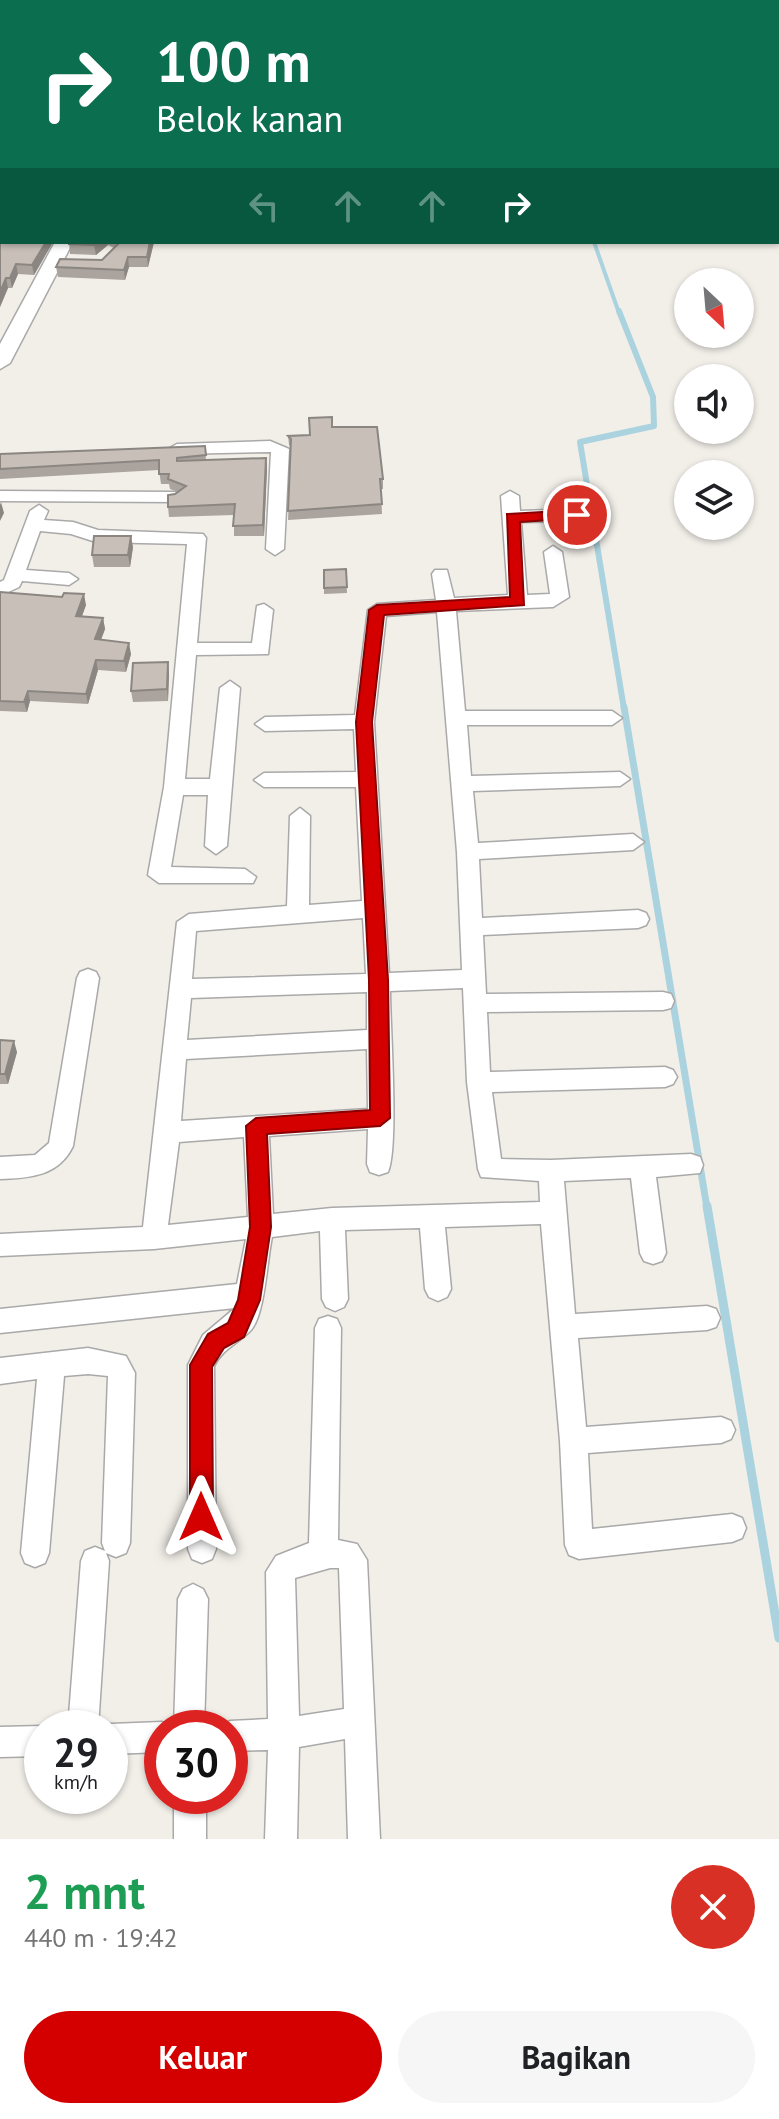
<!DOCTYPE html>
<html lang="id">
<meta charset="utf-8">
<style>
body{margin:0;font-family:"PT Sans",sans-serif;background:#f6f6f6;color:#202124;height:100vh;display:flex;flex-direction:column;font-size:30px;white-space:nowrap}
*{box-sizing:border-box;margin:0}
p{font-size:26px;color:#757577}
.icon{flex:none;width:44px;height:44px;fill:none;stroke:currentColor;stroke-width:2;stroke-linecap:round;stroke-linejoin:round}
.map{position:relative;height:1839px;overflow:hidden}
.side{display:flex;flex-direction:column;background:#fff;flex:1}
.side>*{flex:none}
.guide{position:absolute;left:0px;top:0px;width:780px;height:244px;box-shadow:0 2px 6px #0004;background:#0b6e4f;color:#fff;overflow:hidden}
.needle{width:52px;rotate:154deg}
.fabs{position:absolute;left:674px;top:268px;display:grid;gap:16px}
.fabs a{display:grid;place-items:center;width:80px;height:80px;border-radius:50%;background:#fff;box-shadow:0 2px 6px #0004;font-size:40px}
.speed{position:absolute;left:24px;top:1710px;display:flex;gap:16px;font-size:40px;font-weight:700;text-align:center}
.speed>*{display:grid;place-content:center;width:104px;height:104px;border-radius:50%;background:#fff;box-shadow:0 2px 6px #0004;line-height:1}
.speed small{font-size:20px;font-weight:400}
.speed .limit{border:12px solid #d22;background:#fff;color:#111}
.pin{position:absolute;display:grid;place-items:center;width:68px;height:68px;color:#fff;margin:-34px;border:4px solid #fff;border-radius:50%;box-shadow:0 2px 8px #0007}
.me{position:absolute;width:88px;margin:-44px;rotate:0deg;stroke-linejoin:round;filter:drop-shadow(0 0 6px #0008)}
.turn{display:flex;align-items:center;gap:28px;height:168px;padding:0 24px;font-size:36px}
.turn .icon{width:104px;height:104px;stroke-width:2.5}
.turn b{display:block;font-size:56px;line-height:68px}
.lanes{display:flex;align-items:center;height:76px;padding:0 24px;background:#0003;justify-content:center;gap:40px;direction:ltr}
.lanes .off{opacity:.35}
.round{display:grid;place-items:center;flex:none;width:84px;height:84px;border-radius:42px;background:#f6f6f6}
.summary{display:flex;align-items:center;justify-content:space-between;height:136px;padding:0 24px}
h1{font-size:48px;font-weight:700;line-height:60px;color:#1e9e55}
.cta{display:flex;gap:16px;margin-top:auto;padding:16px 24px}
.cta a{flex:1;height:92px;border-radius:48px;background:#d40000;color:#fff;font-size:32px;font-weight:700;line-height:92px;text-align:center}
.cta a+a{background:#f6f6f6;color:#202124}
.map>svg:first-child{display:block}
</style>
<div class="map">
<svg width="779" height="1839" viewBox="0 0 779 1839">
<rect width="100%" height="100%" fill="#f2efe9"/>
<g fill="none" stroke-linecap="round" stroke-linejoin="round">
<path stroke="#aad3df" stroke-width="4" d="M 594,242 L 619,313"/>
<path stroke="#aad3df" stroke-width="6" d="M 619,311 L 653,397 L 654,426 L 580,442 L 624,709"/>
<path stroke="#aad3df" stroke-width="7" d="M 624,707 L 707,1208"/>
<path stroke="#aad3df" stroke-width="9" d="M 707,1206 L 779,1638"/>
<path fill="#aad3df" fill-rule="evenodd" d="M 0,0 L 8,0 L 0,5 Z"/>
<g stroke="#a9a9a9" stroke-width="3">
<rect id="service" x="778" y="124" width="1" height="6"/>
</g>
<g stroke="#a9a9a9" stroke-width="3">
<g id="minor">
<path d="M 43,0 L 56,0 L 42,2 Z"/>
<rect x="258" y="0" width="12" height="2"/>
<rect x="493" y="0" width="12" height="2"/>
<path d="M 270,441 L 289,449 L 284,549 L 275,555 L 266,549 L 271,452 L 177,454 L 168,449 L 177,444 Z"/>
<path d="M 0,491 L 175,492 L 184,497 L 175,502 L 0,501 Z"/>
<path d="M 510,491 L 519,496 L 520,511 L 577,509 L 586,515 L 577,521 L 521,522 L 527,595 L 550,594 L 544,552 L 553,546 L 562,552 L 569,597 L 553,607 L 456,611 L 465,711 L 612,711 L 622,718 L 612,725 L 467,725 L 471,776 L 620,772 L 630,779 L 620,786 L 473,791 L 478,843 L 633,834 L 644,842 L 633,850 L 479,859 L 482,918 L 638,910 L 646,913 L 649,919 L 646,925 L 638,928 L 483,935 L 486,994 L 663,992 L 671,994 L 674,1001 L 671,1008 L 663,1010 L 487,1012 L 490,1072 L 665,1067 L 673,1070 L 677,1077 L 673,1084 L 665,1087 L 492,1092 L 501,1159 L 551,1160 L 691,1154 L 700,1157 L 703,1165 L 700,1173 L 656,1177 L 666,1253 L 662,1261 L 653,1264 L 644,1261 L 640,1253 L 631,1178 L 564,1181 L 575,1314 L 707,1306 L 716,1309 L 720,1318 L 716,1327 L 707,1330 L 578,1338 L 586,1427 L 721,1417 L 731,1421 L 735,1430 L 731,1439 L 721,1443 L 588,1453 L 592,1529 L 732,1514 L 742,1518 L 746,1528 L 742,1538 L 732,1542 L 579,1559 L 569,1555 L 565,1545 L 560,1441 L 541,1224 L 445,1227 L 451,1289 L 447,1297 L 438,1301 L 429,1297 L 425,1289 L 420,1228 L 345,1230 L 348,1299 L 344,1307 L 335,1311 L 326,1307 L 322,1299 L 320,1231 L 272,1237 C 267,1260 265,1314 251,1330 C 238,1344 223,1348 214,1366 L 216,1549 L 212,1559 L 202,1563 L 192,1559 L 188,1549 L 188,1365 L 203,1335 L 235,1308 L 0,1333 L 0,1309 L 237,1284 L 246,1239 L 154,1249 L 0,1256 L 0,1234 L 143,1227 L 177,922 L 189,914 L 287,906 L 290,816 L 300,808 L 310,816 L 309,905 L 362,901 L 356,787 L 264,787 L 254,780 L 264,773 L 356,772 L 354,729 L 265,731 L 255,724 L 265,717 L 355,715 L 368,610 L 377,604 L 436,600 L 432,574 L 435,570 L 447,570 L 454,598 L 508,595 L 501,496 ZM 437,612 L 457,852 L 462,970 L 389,973 L 374,722 L 386,616 ZM 363,918 L 366,974 L 192,979 L 196,931 ZM 463,988 L 467,1082 L 478,1169 L 481,1177 L 539,1181 L 540,1202 L 332,1208 L 273,1214 L 269,1136 L 368,1129 L 367,1164 L 370,1172 L 379,1175 L 388,1172 C 399,1147 390,1025 390,991 ZM 367,992 L 367,1030 L 187,1040 L 191,998 ZM 367,1049 L 368,1109 L 181,1121 L 186,1059 ZM 244,1137 L 248,1217 L 168,1225 L 179,1142 Z"/>
<path d="M 39,505 L 48,511 L 44,520 L 73,522 L 98,530 L 203,534 L 206,538 L 197,643 L 252,643 L 257,606 L 264,604 L 273,610 L 268,654 L 196,655 L 185,779 L 210,779 L 220,688 L 230,681 L 240,688 L 227,846 L 216,854 L 205,846 L 208,795 L 183,795 L 171,867 L 245,869 L 256,877 L 253,883 L 159,883 L 148,875 L 164,787 L 187,544 L 96,542 L 71,534 L 40,531 L 26,570 L 69,573 L 78,579 L 69,585 L 22,581 L 19,587 L 0,596 L 0,582 L 4,580 L 30,511 Z"/>
<path d="M 88,969 L 96,972 L 99,978 L 73,1146 C 59,1176 30,1178 0,1179 L 0,1157 L 35,1155 L 49,1143 L 77,978 L 80,972 Z"/>
<path d="M 328,1316 L 337,1319 L 341,1328 L 338,1540 L 357,1544 L 367,1560 L 380,1839 L 348,1839 L 345,1739 L 299,1747 L 297,1839 L 265,1839 L 268,1750 L 230,1751 L 230,1728 L 218,1728 L 230,1721 L 268,1719 L 266,1572 L 276,1556 L 309,1543 L 315,1328 L 319,1319 ZM 330,1568 L 339,1568 L 344,1709 L 299,1716 L 295,1578 Z"/>
<path d="M 88,1348 L 126,1356 L 135,1373 L 130,1543 L 126,1553 L 116,1557 L 106,1553 L 109,1561 L 98,1728 L 68,1728 L 81,1561 L 85,1551 L 95,1547 L 105,1551 L 102,1543 L 108,1376 L 88,1374 L 64,1376 L 49,1553 L 45,1563 L 35,1567 L 25,1563 L 21,1553 L 37,1379 L 0,1384 L 0,1358 Z"/>
<path d="M 193,1584 L 203,1589 L 208,1599 L 204,1728 L 174,1728 L 178,1599 L 183,1589 Z"/>
<path d="M 162,1722 L 174,1728 L 162,1728 L 162,1752 L 110,1754 L 110,1728 L 100,1728 L 110,1724 Z"/>
<path d="M 42,1726 L 48,1728 L 42,1728 L 42,1756 L 0,1757 L 0,1727 Z"/>
<rect x="174" y="1796" width="32" height="43"/>
</g>
</g>
<g stroke="#a9a9a9" stroke-width="3">
<path id="tertiary" d="M 55,242 L 73,242 L 10,363 L 0,369 L 0,344 Z"/>
</g>
<use href="#service" fill="#fff" fill-rule="evenodd"/>
<use href="#minor" fill="#fff" fill-rule="evenodd"/>
<use href="#tertiary" fill="#fff" fill-rule="evenodd"/>
</g>
<g fill="#aba49e">
<path d="M 2,242 L 53,242 L 34,275 L 18,274 L 12,288 L 8,288 L 0,307 Z"/>
<path d="M 69,242 L 154,242 L 148,267 L 129,267 L 125,280 L 58,277 L 56,267 L 102,260 L 114,248 L 108,245 L 96,255 L 70,254 Z"/>
<path d="M 332,427 L 383,479 L 383,489 L 381,489 L 382,514 L 288,520 L 291,448 L 289,445 L 288,436 L 310,435 Z"/>
<path d="M 205,446 L 206,460 L 266,458 L 267,468 L 264,536 L 234,536 L 234,515 L 169,517 L 168,507 L 178,492 L 170,489 L 169,484 L 161,484 L 159,470 L 0,479 L 0,454 Z"/>
<path d="M 133,547 L 130,567 L 94,567 L 92,555 Z"/>
<path d="M 346,569 L 347,593 L 324,594 L 324,570 Z"/>
<path d="M 0,592 L 86,605 L 82,616 L 103,618 L 105,629 L 101,640 L 131,654 L 126,672 L 98,670 L 88,704 L 30,701 L 27,712 L 0,711 Z"/>
<path d="M 169,673 L 168,701 L 133,702 L 131,691 Z"/>
<path d="M 0,1040 L 17,1052 L 8,1084 L 0,1084 Z"/>
</g>
<g fill="#8b8681">
<path d="M 46,242 L 53,242 L 34,275 L 32,265 Z"/>
<path d="M 98,242 L 107,242 L 108,245 L 96,255 L 94,245 Z"/>
<path d="M 150,242 L 154,242 L 148,267 L 147,257 Z"/>
<path d="M 128,257 L 129,267 L 125,280 L 124,270 Z"/>
<path d="M 16,264 L 18,274 L 12,288 L 10,278 Z"/>
<path d="M 6,278 L 8,288 L 0,307 L 0,292 Z"/>
<path d="M 266,458 L 267,468 L 264,536 L 263,525 Z"/>
<path d="M 1,502 L 4,513 L 0,521 L 0,505 Z"/>
<path d="M 131,536 L 133,547 L 130,567 L 128,555 Z"/>
<path d="M 84,594 L 86,605 L 78,627 L 76,616 Z"/>
<path d="M 103,618 L 105,629 L 97,650 L 95,639 Z"/>
<path d="M 129,643 L 131,654 L 126,672 L 124,661 Z"/>
<path d="M 96,660 L 98,670 L 88,704 L 86,694 Z"/>
<path d="M 168,662 L 169,673 L 168,701 L 167,689 Z"/>
<path d="M 28,691 L 30,701 L 27,712 L 24,702 Z"/>
<path d="M 14,1041 L 17,1052 L 8,1084 L 5,1074 Z"/>
</g>
<g fill="#c7bfb8" stroke="#8b8681" stroke-width="2">
<path d="M 120,0 L 180,0 L 180,2 L 119,2 Z"/>
<rect x="456" y="0" width="26" height="2"/>
<path d="M 573,0 L 606,0 L 607,2 L 574,2 Z"/>
<path d="M 661,0 L 779,0 L 779,15 L 778,2 L 662,2 Z"/>
<path d="M 2,71 L 2,92 L 0,91 L 0,76 Z"/>
<path d="M 0,131 L 2,131 L 2,242 L 46,242 L 32,265 L 16,264 L 10,278 L 6,278 L 0,292 Z"/>
<path d="M 69,242 L 98,242 L 94,245 L 69,244 Z"/>
<path d="M 120,242 L 150,242 L 147,257 L 128,257 L 124,270 L 56,267 L 60,259 L 102,260 Z"/>
<path d="M 332,417 L 332,427 L 377,427 L 383,479 L 380,479 L 382,504 L 288,511 L 291,439 L 288,436 L 310,435 L 309,418 Z"/>
<path d="M 205,446 L 206,455 L 177,458 L 177,461 L 266,458 L 263,525 L 233,526 L 235,504 L 168,507 L 168,495 L 175,494 L 186,486 L 168,479 L 169,474 L 159,474 L 159,460 L 0,469 L 0,454 Z"/>
<path d="M 94,536 L 131,536 L 128,555 L 92,555 Z"/>
<path d="M 346,569 L 347,587 L 324,588 L 324,570 Z"/>
<path d="M 0,592 L 62,597 L 64,593 L 84,594 L 76,616 L 103,618 L 95,639 L 129,643 L 124,661 L 96,660 L 86,694 L 28,691 L 24,702 L 0,701 Z"/>
<path d="M 168,662 L 167,689 L 131,691 L 133,663 Z"/>
<path d="M 0,1040 L 14,1041 L 5,1074 L 0,1074 Z"/>
</g>
<path fill="#d40000" stroke="#8a0000" stroke-width="2" d="M 577,510 L 585,515 L 583,518 L 520,522 L 524,605 L 384,615 L 372,722 L 388,980 L 390,1118 L 380,1126 L 267,1134 L 271,1227 L 260,1300 L 244,1337 L 224,1348 L 212,1367 L 213,1517 L 210,1525 L 201,1528 L 193,1525 L 190,1517 L 190,1365 L 208,1334 L 228,1323 L 238,1300 L 250,1227 L 246,1126 L 256,1118 L 370,1110 L 369,980 L 356,722 L 369,610 L 377,605 L 510,597 L 507,514 Z"/>
</svg>
<div class="fabs">
<a><svg class="needle" viewBox="-14 -14 28 28"><path d="M0-13l5 13h-10z" fill="#e53935"/><path d="M0 13l5-13h-10z" fill="#757577"/></svg></a>
<a><svg class="icon" aria-label="sound" viewBox="0 0 24 24"><path d="M4 9h4l5-4v14l-5-4H4zM17 9q2 3 0 6"/></svg></a>
<a><svg class="icon" aria-label="layers" viewBox="0 0 24 24"><path d="M12 4l9 5-9 5-9-5zM3 14l9 5 9-5"/></svg></a>
</div>
<div class="speed"><div>29<small>km/h</small></div><div class="limit">30</div></div>
<div class="pin" style="left:577px;top:515px;background:#d93025"><svg class="icon" aria-label="arrive" viewBox="0 0 24 24"><path d="M6 21V4h12l-3 4 3 4H6"/></svg></div>
<svg class="me" style="left:201px;top:1517px" viewBox="-20 -20 40 40"><path d="M0-17L14 15 0 8-14 15z" fill="#d40000" stroke="#fff" stroke-width="4"/></svg>
<div class="guide">
<div class="turn"><svg class="icon" aria-label="right" viewBox="0 0 24 24"><path d="M7 20v-9h11M14 6l5 5-5 5"/></svg><div><b>100 m</b>Belok kanan</div></div>
<div class="lanes"><svg class="icon off" aria-label="left" viewBox="0 0 24 24"><path d="M17 20v-9H6M10 6l-5 5 5 5"/></svg><svg class="icon off" aria-label="ahead" viewBox="0 0 24 24"><path d="M12 20V5M6 11l6-6 6 6"/></svg><svg class="icon off" aria-label="ahead" viewBox="0 0 24 24"><path d="M12 20V5M6 11l6-6 6 6"/></svg><svg class="icon" aria-label="right" viewBox="0 0 24 24"><path d="M7 20v-9h11M14 6l5 5-5 5"/></svg></div>
</div>
</div>
<section class="side">
<div class="summary"><div><h1>2 mnt</h1><p>440 m · 19:42</p></div><a class="round" style="background:#d93025;color:#fff"><svg class="icon" aria-label="close" viewBox="0 0 24 24"><path d="M6 6l12 12M18 6L6 18"/></svg></a></div>
<div class="cta"><a>Keluar</a><a>Bagikan</a></div>
</section>
